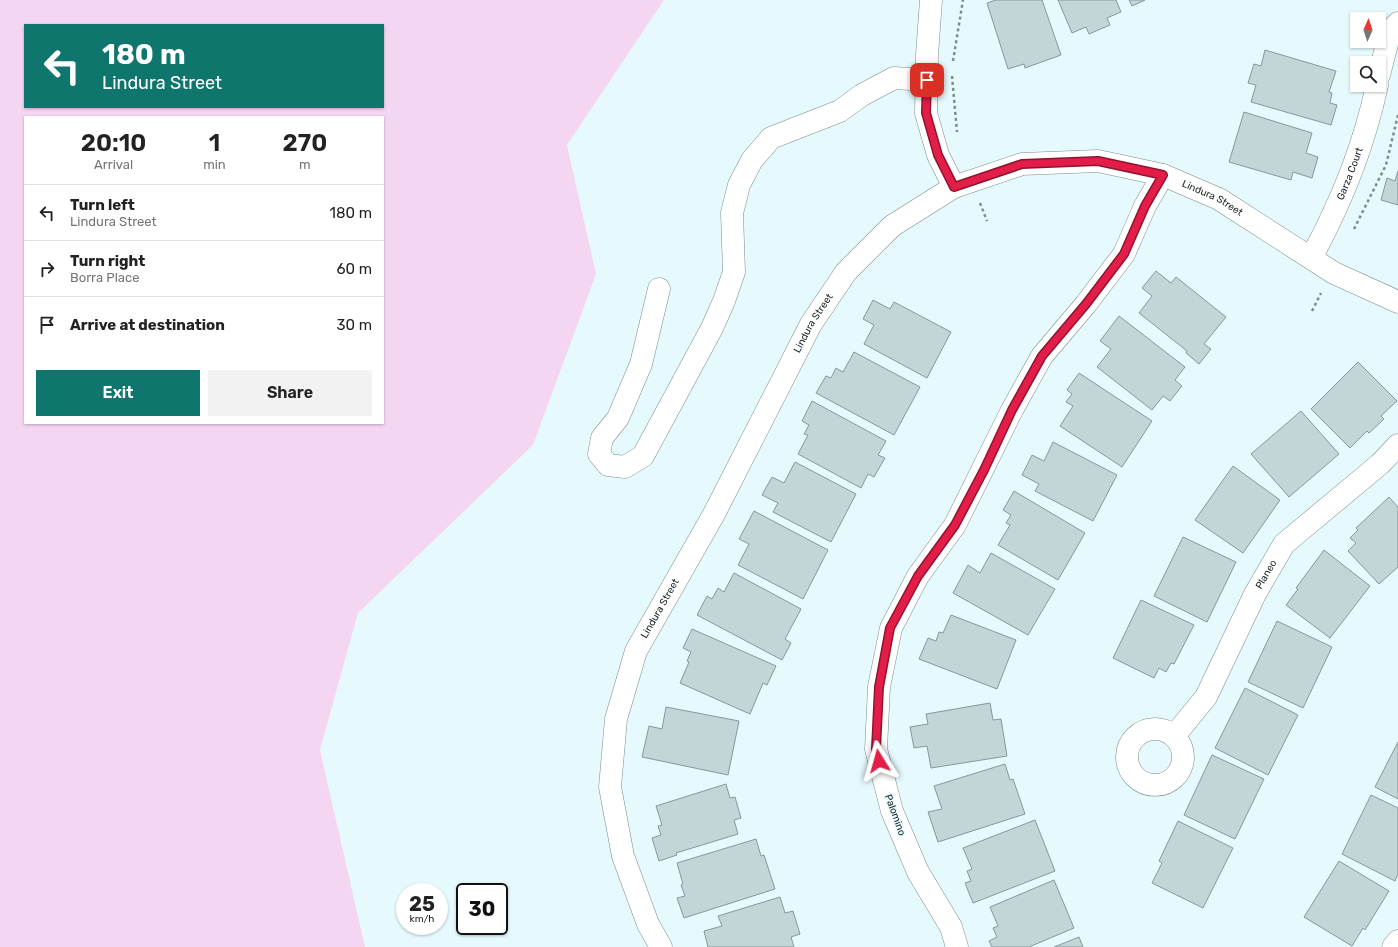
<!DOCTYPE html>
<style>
body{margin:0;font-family:Rubik,sans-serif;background:#f2f2f2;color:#222;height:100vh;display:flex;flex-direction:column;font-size:15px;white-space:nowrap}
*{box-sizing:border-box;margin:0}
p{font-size:13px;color:#767676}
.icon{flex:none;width:22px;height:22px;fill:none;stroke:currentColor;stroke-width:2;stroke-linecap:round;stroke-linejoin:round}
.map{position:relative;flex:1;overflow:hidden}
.drawer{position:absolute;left:24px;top:116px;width:360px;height:308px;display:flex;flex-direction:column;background:#fff;border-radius:0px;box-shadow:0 1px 3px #0004}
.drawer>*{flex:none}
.top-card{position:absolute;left:24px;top:24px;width:360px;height:84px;border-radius:0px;box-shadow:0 1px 3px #0004;background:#0f766e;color:#fff;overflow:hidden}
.needle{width:26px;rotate:3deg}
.controls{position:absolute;left:1350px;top:12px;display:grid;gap:8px}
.controls a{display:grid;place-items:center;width:36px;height:36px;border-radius:0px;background:#fff;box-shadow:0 1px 3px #0004;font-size:20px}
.speed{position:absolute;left:396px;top:883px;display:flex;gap:8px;font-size:20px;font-weight:700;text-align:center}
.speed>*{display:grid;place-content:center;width:52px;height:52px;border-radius:50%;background:#fff;box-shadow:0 1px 3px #0004;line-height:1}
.speed small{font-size:10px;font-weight:400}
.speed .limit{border:2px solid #111;border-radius:6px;background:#fff;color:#111}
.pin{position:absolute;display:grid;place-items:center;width:34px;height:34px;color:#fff;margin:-17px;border-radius:8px;box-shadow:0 2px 6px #0006}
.me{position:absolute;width:44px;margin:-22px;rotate:352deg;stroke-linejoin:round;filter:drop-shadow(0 0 3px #0008)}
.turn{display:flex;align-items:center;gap:14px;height:84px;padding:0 12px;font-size:18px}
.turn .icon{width:52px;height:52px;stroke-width:2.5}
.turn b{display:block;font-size:28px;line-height:34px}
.eta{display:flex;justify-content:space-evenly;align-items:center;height:68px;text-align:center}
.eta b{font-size:24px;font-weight:600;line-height:28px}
.button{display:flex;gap:8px;margin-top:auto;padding:8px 12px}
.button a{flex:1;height:46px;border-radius:0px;background:#0f766e;color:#fff;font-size:16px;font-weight:600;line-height:46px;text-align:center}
.button a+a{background:#f2f2f2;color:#222}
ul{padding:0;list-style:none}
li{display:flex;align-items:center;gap:12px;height:56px;padding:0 12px;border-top:1px solid #e0e0e0}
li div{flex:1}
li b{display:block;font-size:15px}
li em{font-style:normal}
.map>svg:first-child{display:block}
</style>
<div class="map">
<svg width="1398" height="947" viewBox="0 0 1398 947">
<rect width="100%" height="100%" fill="#e6fafd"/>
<path fill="#f4d6f3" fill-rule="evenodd" d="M 0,0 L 664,0 L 567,145 L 596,274 L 533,445 L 358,613 L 320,750 L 365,947 L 0,947 ZM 25,25 L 383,25 L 383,107 L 25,107 ZM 25,117 L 383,117 L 383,423 L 25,423 Z"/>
<g fill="#c2d6d8" stroke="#85989b">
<path d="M 996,0 L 1042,0 L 1061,55 L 1025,68 L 1024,64 L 1008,69 L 987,3 Z"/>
<path d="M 1058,0 L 1116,0 L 1121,12 L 1107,18 L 1110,25 L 1089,34 L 1086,27 L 1072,33 Z"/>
<path d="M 1129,0 L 1145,0 L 1132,6 Z"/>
<path d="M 1265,50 L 1336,71 L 1329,92 L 1332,93 L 1330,103 L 1337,105 L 1331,125 L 1251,102 L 1256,85 L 1248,83 L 1254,64 L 1261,66 Z"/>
<path d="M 1244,112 L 1312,133 L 1306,153 L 1318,157 L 1312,178 L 1293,172 L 1291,180 L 1229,162 Z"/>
<path d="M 1398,171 L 1398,205 L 1381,200 L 1387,178 L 1395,181 Z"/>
<path d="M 1156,271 L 1171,283 L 1176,277 L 1226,317 L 1204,344 L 1211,349 L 1199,364 L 1186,353 L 1187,351 L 1139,313 L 1152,296 L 1142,288 Z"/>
<path d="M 873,300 L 890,309 L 894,302 L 951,332 L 927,378 L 864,344 L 874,325 L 863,319 Z"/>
<path d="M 1119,316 L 1185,367 L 1175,380 L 1182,386 L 1170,401 L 1163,396 L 1152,410 L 1097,367 L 1111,349 L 1100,341 Z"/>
<path d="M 854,352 L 920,387 L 894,435 L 816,393 L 826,376 L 831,378 L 836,368 L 843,372 Z"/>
<path d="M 1358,362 L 1397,401 L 1381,416 L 1384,419 L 1369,433 L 1367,431 L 1350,448 L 1311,409 Z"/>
<path d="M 1079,373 L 1152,421 L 1122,467 L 1060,426 L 1073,406 L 1066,402 L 1072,394 L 1067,390 Z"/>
<path d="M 812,401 L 886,441 L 878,455 L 885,458 L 874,477 L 868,474 L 861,488 L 798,454 L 808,435 L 804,434 L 809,425 L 802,421 Z"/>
<path d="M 1301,411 L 1339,454 L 1289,497 L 1251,454 Z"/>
<path d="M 1053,442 L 1117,475 L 1093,521 L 1035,491 L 1039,484 L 1022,475 L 1032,455 L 1044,461 Z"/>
<path d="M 795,462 L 856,494 L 831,542 L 773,512 L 778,503 L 762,495 L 772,477 L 784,483 Z"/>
<path d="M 1233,466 L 1280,500 L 1243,553 L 1195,520 Z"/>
<path d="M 1014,491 L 1085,533 L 1058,580 L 998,545 L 1010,525 L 1006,523 L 1011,515 L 1003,510 Z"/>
<path d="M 1389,497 L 1398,507 L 1398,567 L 1379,584 L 1348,551 L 1356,543 L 1350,538 L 1358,530 L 1356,528 Z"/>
<path d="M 754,511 L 828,550 L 803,599 L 738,565 L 749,544 L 739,539 Z"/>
<path d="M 1183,537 L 1236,562 L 1207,622 L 1154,596 Z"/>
<path d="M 1324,550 L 1370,586 L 1330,638 L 1286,605 L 1298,589 L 1296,588 Z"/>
<path d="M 991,553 L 1055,589 L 1028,635 L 953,593 L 968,565 L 980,573 Z"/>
<path d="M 734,573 L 801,609 L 785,639 L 791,643 L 782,660 L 697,615 L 707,596 L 712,599 L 718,588 L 724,592 Z"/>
<path d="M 1141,600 L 1194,625 L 1174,664 L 1171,663 L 1166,672 L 1159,668 L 1154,678 L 1113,658 Z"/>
<path d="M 951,615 L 1016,640 L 997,689 L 919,659 L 928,638 L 936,641 L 939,632 L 943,633 Z"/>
<path d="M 1277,621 L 1332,647 L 1303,708 L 1248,682 Z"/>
<path d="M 692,629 L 776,666 L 767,685 L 763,683 L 750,714 L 680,683 L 689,662 L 687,661 L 691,652 L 683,648 Z"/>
<path d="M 1245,688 L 1298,715 L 1268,775 L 1215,748 Z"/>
<path d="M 990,703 L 993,720 L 1001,719 L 1007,756 L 931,768 L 927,746 L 914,748 L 910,727 L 928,724 L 926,714 Z"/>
<path d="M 666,707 L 739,721 L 728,775 L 642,757 L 649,726 L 662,729 Z"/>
<path d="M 1398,742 L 1398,799 L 1375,787 Z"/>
<path d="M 1212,755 L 1264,779 L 1235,839 L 1184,815 Z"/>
<path d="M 1005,764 L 1010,780 L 1013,779 L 1025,814 L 938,842 L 928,812 L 942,809 L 934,786 Z"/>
<path d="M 726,784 L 730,798 L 735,797 L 741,818 L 734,820 L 738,834 L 676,853 L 677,855 L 659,861 L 652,838 L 661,835 L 658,826 L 662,825 L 656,806 Z"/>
<path d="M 1371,795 L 1398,808 L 1398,874 L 1395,881 L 1342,854 Z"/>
<path d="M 1035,820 L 1055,871 L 973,903 L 965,883 L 971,881 L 967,871 L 972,869 L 963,848 Z"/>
<path d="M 1178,821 L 1233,848 L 1203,908 L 1152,883 L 1162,863 L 1159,861 Z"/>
<path d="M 756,839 L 761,856 L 764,855 L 775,889 L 684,918 L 677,898 L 685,896 L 681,885 L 683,884 L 677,863 Z"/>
<path d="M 1339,861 L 1389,891 L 1365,930 L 1363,928 L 1352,946 L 1304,917 Z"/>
<path d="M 1054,880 L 1074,928 L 1029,947 L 992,947 L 989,941 L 997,937 L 993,928 L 998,926 L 990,907 Z"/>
<path d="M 780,897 L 785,913 L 793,911 L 800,934 L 791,937 L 794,947 L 708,947 L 704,931 L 722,926 L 718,916 Z"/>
<path d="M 1079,937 L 1083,947 L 1054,947 Z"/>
</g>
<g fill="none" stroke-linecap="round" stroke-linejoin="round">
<g stroke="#798c8e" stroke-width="23">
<g id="minor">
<path d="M 931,0 L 927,55 L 926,113 L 938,155 L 954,187"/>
<path d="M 1379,75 L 1390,32 L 1398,23"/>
<path id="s1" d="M 1311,258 C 1341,203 1364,147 1377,85"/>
<path d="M 659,289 L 641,364 L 618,418 L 602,438 L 599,454 L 608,465 L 625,467 L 643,456 L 712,328 L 724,301 L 734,272 L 732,213 L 739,185 L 752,160 L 771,138 L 840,111 L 862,95 L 894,78 L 927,80"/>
<circle cx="1155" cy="757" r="28"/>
<path id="s2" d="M 1174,736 L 1206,697 L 1255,594 L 1284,544 L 1380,464 L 1398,445"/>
<path id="s3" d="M 661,947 L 648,924 L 623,856 L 610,787 L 616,719 L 636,651 L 714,514 L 811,324 L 846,272 L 892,226 L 954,187 L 1022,164 L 1098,161 L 1163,175 L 1219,199 L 1334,273 L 1398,302"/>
<path d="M 957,947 L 951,927 L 918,872 L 892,811 L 876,749 L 879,687 L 891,628 L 918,576 L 955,525 L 1012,410 L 1042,356 L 1086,304 L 1124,254 L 1145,206 L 1163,175"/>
<path d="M 1393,947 L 1398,941"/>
</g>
</g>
<g stroke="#7e8c8e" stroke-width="2.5" stroke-dasharray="3 3" stroke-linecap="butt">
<path d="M 953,61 L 963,0"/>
<path d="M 952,76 L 957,132"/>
<path d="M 980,203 L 987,221"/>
<path d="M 1354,229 L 1386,165 L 1398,115"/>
<path d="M 1312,311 L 1321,293"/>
</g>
<use href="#minor" stroke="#fff" stroke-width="22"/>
</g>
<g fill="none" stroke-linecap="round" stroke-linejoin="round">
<g stroke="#92132f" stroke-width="10">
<path id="route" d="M 879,761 L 876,749 L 879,687 L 890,628 L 918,576 L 955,525 L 984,470 L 1012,410 L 1042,356 L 1086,304 L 1124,254 L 1145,206 L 1163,175 L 1098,161 L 1022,164 L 954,187 L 938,155 L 926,113 L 927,80"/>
</g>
<use href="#route" stroke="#e11d48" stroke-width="7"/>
</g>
<g text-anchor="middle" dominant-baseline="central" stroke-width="3" stroke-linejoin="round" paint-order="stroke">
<g font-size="10" fill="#1a2223" stroke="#e6fafd">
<text stroke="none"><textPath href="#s1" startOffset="93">Garza Court</textPath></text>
<text stroke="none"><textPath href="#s3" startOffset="1149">Lindura Street</textPath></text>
<text stroke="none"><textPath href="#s3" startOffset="681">Lindura Street</textPath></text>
<text stroke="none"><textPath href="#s2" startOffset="187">Planeo</textPath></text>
<text stroke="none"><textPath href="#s3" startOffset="357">Lindura Street</textPath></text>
<text transform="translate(895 815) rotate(70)">Palomino</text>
</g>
</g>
</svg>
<div class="controls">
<a><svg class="needle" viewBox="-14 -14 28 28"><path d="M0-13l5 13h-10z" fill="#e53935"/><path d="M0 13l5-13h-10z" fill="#767676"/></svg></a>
<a><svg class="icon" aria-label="search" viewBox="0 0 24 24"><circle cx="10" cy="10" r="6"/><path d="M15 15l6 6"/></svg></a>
</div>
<div class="speed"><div>25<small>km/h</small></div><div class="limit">30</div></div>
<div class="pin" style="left:927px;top:80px;background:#d93025"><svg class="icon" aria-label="arrive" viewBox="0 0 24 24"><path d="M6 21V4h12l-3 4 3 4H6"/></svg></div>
<svg class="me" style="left:879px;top:761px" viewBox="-20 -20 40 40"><path d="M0-17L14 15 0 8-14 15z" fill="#e11d48" stroke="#fff" stroke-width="4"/></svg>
<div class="top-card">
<div class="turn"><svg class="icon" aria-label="left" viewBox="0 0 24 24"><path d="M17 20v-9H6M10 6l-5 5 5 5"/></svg><div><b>180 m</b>Lindura Street</div></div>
</div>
<section class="drawer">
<div class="eta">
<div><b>20:10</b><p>Arrival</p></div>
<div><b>1</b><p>min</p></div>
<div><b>270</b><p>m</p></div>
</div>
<ul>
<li><svg class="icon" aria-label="left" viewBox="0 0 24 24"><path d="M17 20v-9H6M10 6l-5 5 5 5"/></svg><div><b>Turn left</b><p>Lindura Street</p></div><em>180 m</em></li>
<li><svg class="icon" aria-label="right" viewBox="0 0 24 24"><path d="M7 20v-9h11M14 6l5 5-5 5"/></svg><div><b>Turn right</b><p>Borra Place</p></div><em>60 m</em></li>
<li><svg class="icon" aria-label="arrive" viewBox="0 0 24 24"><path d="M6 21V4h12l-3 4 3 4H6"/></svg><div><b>Arrive at destination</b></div><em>30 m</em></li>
</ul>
<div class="button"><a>Exit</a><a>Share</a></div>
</section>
</div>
